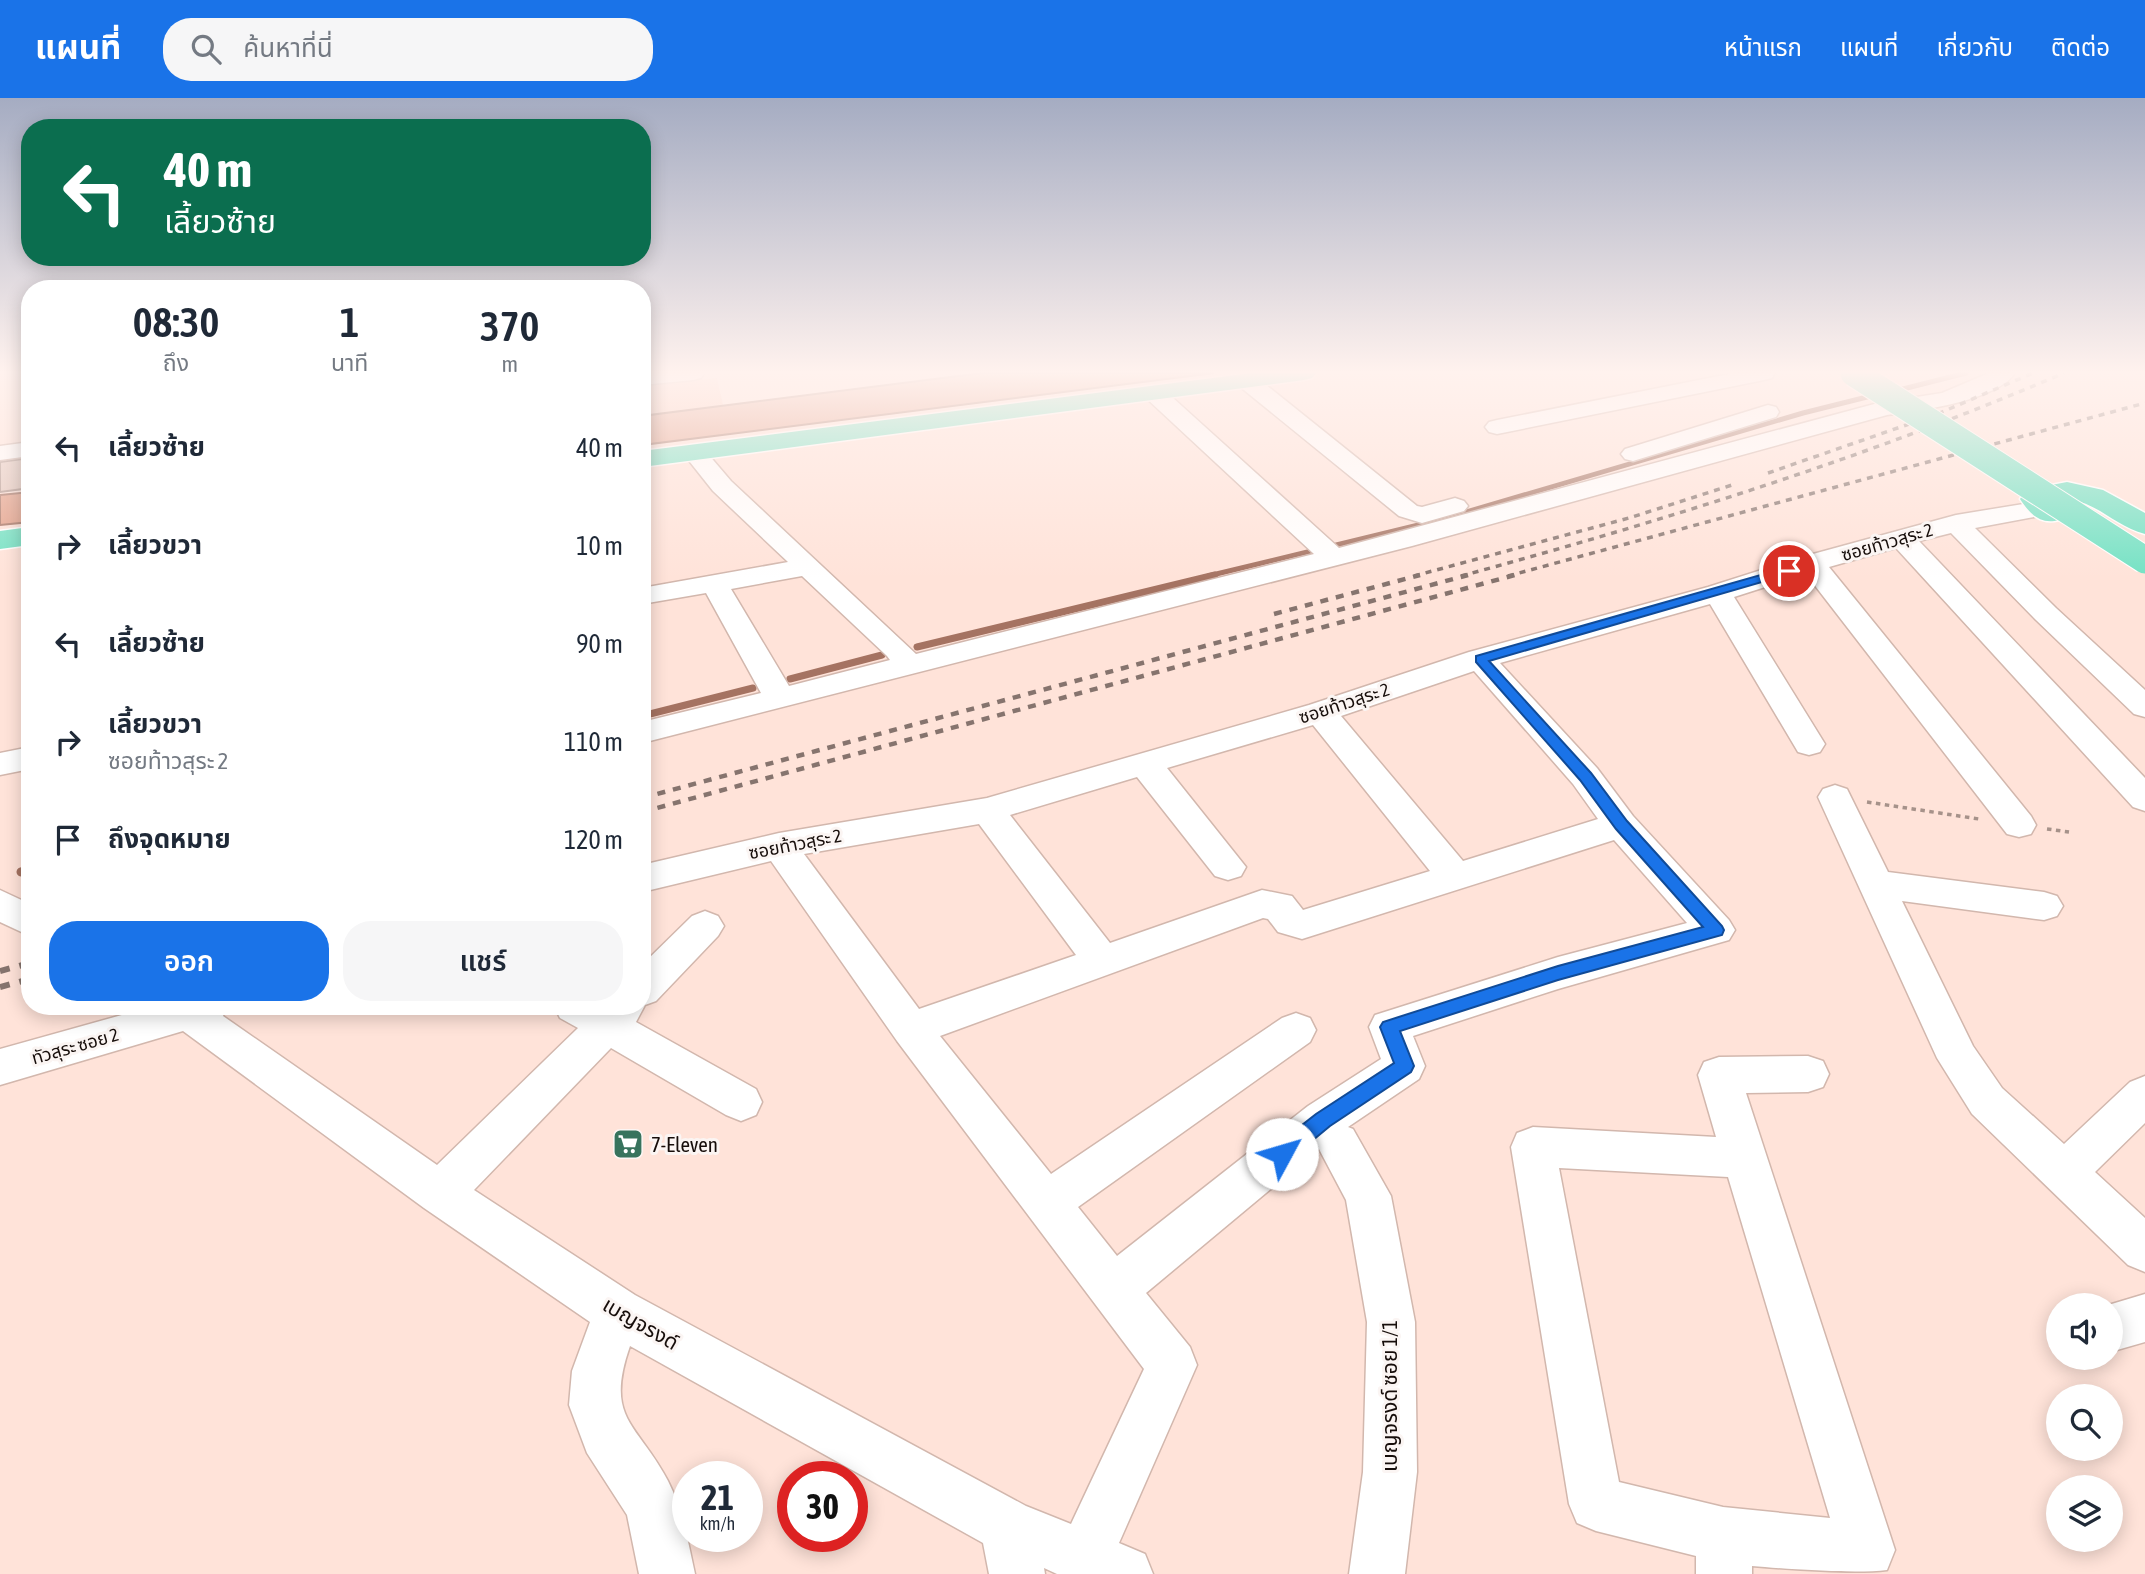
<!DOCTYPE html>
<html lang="th">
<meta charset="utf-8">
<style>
body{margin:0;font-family:"Asap Condensed","Noto Sans Thai",sans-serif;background:#f6f6f7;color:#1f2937;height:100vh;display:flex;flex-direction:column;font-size:26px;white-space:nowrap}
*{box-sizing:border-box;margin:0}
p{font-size:23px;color:#747a83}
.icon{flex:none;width:38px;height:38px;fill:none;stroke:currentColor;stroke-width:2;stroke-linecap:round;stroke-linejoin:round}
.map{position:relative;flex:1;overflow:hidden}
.sheet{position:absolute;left:21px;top:182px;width:630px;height:735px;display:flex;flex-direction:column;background:#fff;border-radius:28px;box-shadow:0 4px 18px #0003}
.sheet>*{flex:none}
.banner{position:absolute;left:21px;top:21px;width:630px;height:147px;border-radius:28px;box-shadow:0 4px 18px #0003;background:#0b6e4f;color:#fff;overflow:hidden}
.controls{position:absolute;left:2046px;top:1195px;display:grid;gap:14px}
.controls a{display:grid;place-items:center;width:77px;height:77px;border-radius:50%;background:#fff;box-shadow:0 4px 18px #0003;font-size:35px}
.speed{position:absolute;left:672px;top:1363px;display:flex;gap:14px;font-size:35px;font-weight:700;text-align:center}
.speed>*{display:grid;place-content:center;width:91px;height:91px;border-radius:50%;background:#fff;box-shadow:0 4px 18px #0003;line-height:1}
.speed small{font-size:18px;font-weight:400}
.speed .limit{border:10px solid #d22;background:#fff;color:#111}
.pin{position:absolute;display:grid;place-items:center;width:60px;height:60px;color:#fff;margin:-30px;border:4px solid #fff;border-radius:50%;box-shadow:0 2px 7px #0007}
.me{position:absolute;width:77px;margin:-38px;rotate:51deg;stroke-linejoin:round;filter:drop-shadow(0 0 5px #0008)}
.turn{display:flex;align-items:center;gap:24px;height:147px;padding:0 28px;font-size:32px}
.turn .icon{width:91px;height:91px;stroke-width:2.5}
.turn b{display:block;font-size:49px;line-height:60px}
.eta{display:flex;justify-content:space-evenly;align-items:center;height:119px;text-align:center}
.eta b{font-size:42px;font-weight:600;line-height:49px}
.cta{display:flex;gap:14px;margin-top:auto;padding:14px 28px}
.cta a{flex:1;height:80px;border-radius:28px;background:#1a73e8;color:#fff;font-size:28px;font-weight:600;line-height:80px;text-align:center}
.cta a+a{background:#f6f6f7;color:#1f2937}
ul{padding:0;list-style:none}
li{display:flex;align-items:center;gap:21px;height:98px;padding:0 28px}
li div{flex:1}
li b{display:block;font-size:26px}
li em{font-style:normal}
header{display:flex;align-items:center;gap:42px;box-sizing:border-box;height:98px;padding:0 35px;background:#1a73e8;color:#fff}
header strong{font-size:33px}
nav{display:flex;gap:38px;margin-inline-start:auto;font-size:24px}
.search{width:490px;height:63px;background:#f6f6f7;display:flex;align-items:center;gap:18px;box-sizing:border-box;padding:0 24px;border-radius:28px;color:#747a83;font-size:26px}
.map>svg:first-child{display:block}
</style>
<header>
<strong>แผนที่</strong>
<div class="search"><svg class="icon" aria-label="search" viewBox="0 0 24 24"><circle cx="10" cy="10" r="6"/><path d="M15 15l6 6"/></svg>ค้นหาที่นี่</div>
<nav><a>หน้าแรก</a><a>แผนที่</a><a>เกี่ยวกับ</a><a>ติดต่อ</a></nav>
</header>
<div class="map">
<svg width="2145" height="1476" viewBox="0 0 2145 1476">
<rect width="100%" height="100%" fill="#ffe3d9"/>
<path fill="#fccdbc" d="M 717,280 L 723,307 L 642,318 L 642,288 Z"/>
<g fill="#e29f88" stroke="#a57362" stroke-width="2">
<path d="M 982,275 L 1214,275 L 642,347 L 642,318 Z"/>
<path d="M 30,394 L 30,424 L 0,427 L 0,397 Z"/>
</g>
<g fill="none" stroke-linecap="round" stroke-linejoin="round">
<g stroke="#a57362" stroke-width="5">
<path d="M 1895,293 L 1966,275"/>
<path d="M 1208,478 L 1439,422 L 1803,315 L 1875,297"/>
</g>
<g stroke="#a57362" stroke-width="7">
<path d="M 917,549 L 1215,477"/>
<path d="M 790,581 L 882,557"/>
<path d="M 642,618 L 753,590"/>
</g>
<path stroke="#a57362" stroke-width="9" d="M 21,774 L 30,772"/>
</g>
<path fill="#e2c7bd" stroke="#ae948b" stroke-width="2" d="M 30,360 L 30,390 L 0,394 L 0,364 Z"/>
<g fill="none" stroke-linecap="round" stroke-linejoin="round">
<g stroke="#d2b7ad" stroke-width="3">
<g id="minor">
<path d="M 642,275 L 704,275 L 701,280 L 693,282 L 642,287 Z"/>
<path d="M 1734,275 L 1775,275 L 1772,280 L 1764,282 L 1497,336 L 1489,334 L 1485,329 L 1489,324 L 1497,322 Z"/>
<path d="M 1989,275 L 2015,275 C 1996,303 1919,313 1887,317 L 1412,448 L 642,645 L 642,624 L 761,595 L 706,495 L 642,506 L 642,490 L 788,464 L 713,393 L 682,354 L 686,349 L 694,347 L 702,349 L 731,383 L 916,556 L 1314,456 L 1146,300 L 1143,295 L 1146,290 L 1162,290 L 1339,450 L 1878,305 L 1942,295 ZM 802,478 L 887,558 L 890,562 L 789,588 L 731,491 Z"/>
<path d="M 1247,276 L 1255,278 L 1417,408 L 1422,409 L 1455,400 L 1464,403 L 1468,408 L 1464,413 L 1422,425 L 1399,418 L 1239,288 L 1236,283 L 1239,278 Z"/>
<path d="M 1768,307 L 1776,309 L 1779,314 L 1776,319 L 1633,363 L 1625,361 L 1621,356 L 1625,351 Z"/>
<path d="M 30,344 L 30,358 L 0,362 L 0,348 Z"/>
<path d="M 2041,403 L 2050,406 L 2054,411 L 2050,416 L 1975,430 L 2056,510 L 2145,592 L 2145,619 L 2134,616 L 2036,522 L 1951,435 L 1919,443 L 2145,680 L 2145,713 L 2133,709 L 1896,450 L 1829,469 L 2031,718 L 2036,727 L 2031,736 L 2019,739 L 2007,736 L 1806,476 L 1734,499 L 1825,646 L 1820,654 L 1809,657 L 1798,654 L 1710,506 L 1500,565 L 1597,670 L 1633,718 L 1729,822 L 1735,832 L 1729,842 L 1558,891 L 1413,938 L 1425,968 L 1419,981 L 1348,1029 L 1353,1031 L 1391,1098 L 1415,1224 L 1417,1374 L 1405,1476 L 1349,1476 L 1363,1374 L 1367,1224 L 1346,1102 L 1319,1051 L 1146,1195 L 1190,1249 L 1197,1267 L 1119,1445 L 1145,1456 L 1153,1476 L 1057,1476 L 1044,1470 L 1045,1476 L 989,1476 L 983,1445 L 630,1248 C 604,1322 638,1325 668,1383 C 683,1413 688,1444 695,1476 L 639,1476 L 627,1417 L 587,1355 L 569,1307 L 572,1273 L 590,1224 L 424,1110 L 183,933 L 0,987 L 0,951 L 154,908 L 226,908 L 223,918 L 437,1067 L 578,930 L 560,920 L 554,908 L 642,908 L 642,867 L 692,818 L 705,813 L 718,818 L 724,828 L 718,838 L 656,903 L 645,907 L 636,924 L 756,991 L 762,1004 L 756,1017 L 741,1023 L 726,1017 L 611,950 L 474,1092 L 635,1197 L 1026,1408 L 1071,1426 L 1144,1271 L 897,943 L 771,763 L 642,794 L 642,767 L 779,735 L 987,700 L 1309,607 L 1469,554 L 1708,489 L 1802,459 L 1956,417 ZM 1474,573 L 1573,686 L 1598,721 L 1463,763 L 1341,618 ZM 1313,627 L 1430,773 L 1303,812 L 1292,798 L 1262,792 L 1110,845 L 1010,717 L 1137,679 L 1215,778 L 1228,782 L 1241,778 L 1246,769 L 1167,670 ZM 979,726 L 1076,857 L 919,911 L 804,756 ZM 1614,742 L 1687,825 L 1558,859 L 1375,917 L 1369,929 L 1381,961 L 1308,1008 L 1117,1158 L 1078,1109 L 1310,944 L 1316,932 L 1310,920 L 1296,915 L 1282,920 L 1051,1076 L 940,938 L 1263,820 L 1268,821 L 1278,834 L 1302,841 Z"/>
<path d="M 30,649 L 30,671 L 0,677 L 0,655 Z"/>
<path d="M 1835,687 L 1847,691 L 1888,774 L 2044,794 L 2057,798 L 2063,808 L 2057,818 L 2044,822 L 1902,803 L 1973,948 L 2002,990 L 2064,1046 L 2130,984 L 2145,978 L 2145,1025 L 2095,1074 L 2145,1120 L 2145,1174 L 2128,1167 L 1972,1016 L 1937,960 L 1818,699 L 1823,691 Z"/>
<path d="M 0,792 L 30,806 L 30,838 L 0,824 Z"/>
<path d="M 1808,958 L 1823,963 L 1829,976 L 1823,989 L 1808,994 L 1746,995 L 1895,1452 L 1887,1472 C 1855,1476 1787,1471 1752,1468 L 1752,1476 L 1696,1476 L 1696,1458 L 1596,1433 L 1577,1425 L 1569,1406 L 1511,1049 L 1517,1035 L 1533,1029 L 1716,1039 L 1698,977 L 1704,964 L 1719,959 ZM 1559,1070 L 1728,1079 L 1830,1420 L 1723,1409 L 1619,1384 Z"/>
<path d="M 2145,1196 L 2145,1244 L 2110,1254 L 2110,1208 L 2105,1208 Z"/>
</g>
</g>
<g stroke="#fff" stroke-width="3">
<g id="major">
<path d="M 1252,275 L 1316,275 L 1312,280 L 1304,282 L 642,369 L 642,353 Z"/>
<path d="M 2067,384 L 2103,392 L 2145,415 L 2145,436 C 2110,427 2091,395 2051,402 L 2063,416 L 2059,422 C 2040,427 2030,416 2020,401 L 2026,392 Z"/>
<path d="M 30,429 L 30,447 L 0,451 L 0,433 Z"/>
</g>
</g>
<g stroke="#a6928a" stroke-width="3.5" stroke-dasharray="4.5 4.5" stroke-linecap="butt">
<path d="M 1867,704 L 1979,721"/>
<path d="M 2047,731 L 2069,734"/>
</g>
<use href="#minor" fill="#fff" fill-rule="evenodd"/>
<use href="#major" fill="#73e2c4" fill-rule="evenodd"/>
<g stroke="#86746e" stroke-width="3.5" stroke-dasharray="6 6" stroke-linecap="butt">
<path d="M 1768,375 L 1935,317 L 2033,275"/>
<path d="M 1414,478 L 1629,420 L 1732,387"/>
<path d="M 1461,478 C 1667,422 1868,359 2064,275"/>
<path d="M 1508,478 L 2145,305"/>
</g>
<g stroke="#86746e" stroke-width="4.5" stroke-dasharray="8 8" stroke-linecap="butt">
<path d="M 1274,516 L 1420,477"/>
<path d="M 642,700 L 1468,477"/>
<path d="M 642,714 L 1515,477"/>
</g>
<g stroke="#86746e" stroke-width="6" stroke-dasharray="10 10" stroke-linecap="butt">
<path d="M 0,873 L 30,865"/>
<path d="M 0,889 L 30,881"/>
</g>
<g stroke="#fff" stroke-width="29" stroke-linecap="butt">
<path id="major-bridge" d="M 1854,275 L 2145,462"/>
</g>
<use href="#major-bridge" stroke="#73e2c4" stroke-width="27"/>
</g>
<linearGradient id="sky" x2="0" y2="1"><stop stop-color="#a5acc2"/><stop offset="0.57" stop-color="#fff2ee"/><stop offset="1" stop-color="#fff2ee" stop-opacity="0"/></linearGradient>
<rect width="2145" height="481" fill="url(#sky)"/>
<path fill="#1a73e8" stroke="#114b97" stroke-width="2" d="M 1789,469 L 1793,470 L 1793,475 L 1489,563 L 1591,675 L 1627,723 L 1722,828 L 1724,832 L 1722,837 L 1558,882 L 1400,933 L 1414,968 L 1411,974 L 1330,1028 L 1289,1062 L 1282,1065 L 1274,1062 L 1271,1056 L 1274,1049 L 1316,1016 L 1394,965 L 1380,929 L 1383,924 L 1558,868 L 1703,829 L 1616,731 L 1580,682 L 1476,564 L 1476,558 Z"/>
<defs>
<g id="supermarket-square" transform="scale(1.575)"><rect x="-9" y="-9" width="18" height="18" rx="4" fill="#37735d" stroke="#fbf5f3"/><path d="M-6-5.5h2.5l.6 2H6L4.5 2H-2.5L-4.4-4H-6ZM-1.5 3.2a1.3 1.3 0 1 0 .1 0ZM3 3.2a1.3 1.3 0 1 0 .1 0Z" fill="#fff"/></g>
</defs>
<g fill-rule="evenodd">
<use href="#supermarket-square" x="628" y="1046"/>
</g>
<g text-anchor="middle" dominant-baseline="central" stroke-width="6" stroke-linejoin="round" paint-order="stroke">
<g font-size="18" fill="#160d0a" stroke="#fbf5f3">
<text transform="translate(1887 444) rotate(-16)">ซอยท้าวสุระ 2</text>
<text transform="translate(1344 605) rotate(-18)">ซอยท้าวสุระ 2</text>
<text transform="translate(795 746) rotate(-11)">ซอยท้าวสุระ 2</text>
<text transform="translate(75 948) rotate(-16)">ทัวสุระ ซอย 2</text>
</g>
<g font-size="21" fill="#160d0a" stroke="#fbf5f3" text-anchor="start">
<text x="651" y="1046">7-Eleven</text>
</g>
<g font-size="21" fill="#160d0a" stroke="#fbf5f3">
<text transform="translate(641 1225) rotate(30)">เบญจรงด์</text>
<text transform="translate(1389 1298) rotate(-90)">เบญจรงด์ ซอย 1/1</text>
</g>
</g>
</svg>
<div class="controls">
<a><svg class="icon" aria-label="sound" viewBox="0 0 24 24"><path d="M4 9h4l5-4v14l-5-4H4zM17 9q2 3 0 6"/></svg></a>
<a><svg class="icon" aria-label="search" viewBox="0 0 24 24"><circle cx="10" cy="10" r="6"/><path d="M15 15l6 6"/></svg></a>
<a><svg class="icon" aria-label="layers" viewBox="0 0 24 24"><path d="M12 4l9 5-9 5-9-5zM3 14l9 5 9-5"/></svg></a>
</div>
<div class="speed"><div>21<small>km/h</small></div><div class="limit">30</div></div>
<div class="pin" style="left:1789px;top:473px;background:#d93025"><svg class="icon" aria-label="arrive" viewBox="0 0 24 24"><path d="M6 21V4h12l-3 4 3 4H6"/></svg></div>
<svg class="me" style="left:1282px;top:1056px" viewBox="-20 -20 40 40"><circle r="19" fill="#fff"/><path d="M0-13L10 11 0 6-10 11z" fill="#1a73e8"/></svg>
<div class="banner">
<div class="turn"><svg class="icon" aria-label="left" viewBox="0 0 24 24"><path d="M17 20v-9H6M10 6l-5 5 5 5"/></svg><div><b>40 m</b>เลี้ยวซ้าย</div></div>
</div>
<section class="sheet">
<div class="eta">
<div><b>08:30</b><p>ถึง</p></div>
<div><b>1</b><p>นาที</p></div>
<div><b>370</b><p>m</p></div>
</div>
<ul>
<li><svg class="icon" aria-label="left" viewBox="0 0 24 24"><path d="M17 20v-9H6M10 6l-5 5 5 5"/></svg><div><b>เลี้ยวซ้าย</b></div><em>40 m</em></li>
<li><svg class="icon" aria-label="right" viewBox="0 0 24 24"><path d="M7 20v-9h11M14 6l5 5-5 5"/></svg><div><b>เลี้ยวขวา</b></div><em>10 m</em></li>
<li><svg class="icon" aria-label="left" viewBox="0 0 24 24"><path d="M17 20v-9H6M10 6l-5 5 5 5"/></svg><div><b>เลี้ยวซ้าย</b></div><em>90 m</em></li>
<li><svg class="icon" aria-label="right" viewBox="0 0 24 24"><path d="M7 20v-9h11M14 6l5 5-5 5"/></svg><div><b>เลี้ยวขวา</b><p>ซอยท้าวสุระ 2</p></div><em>110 m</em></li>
<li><svg class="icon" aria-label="arrive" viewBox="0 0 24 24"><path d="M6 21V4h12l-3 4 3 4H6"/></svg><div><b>ถึงจุดหมาย</b></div><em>120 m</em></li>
</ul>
<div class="cta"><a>ออก</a><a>แชร์</a></div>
</section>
</div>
